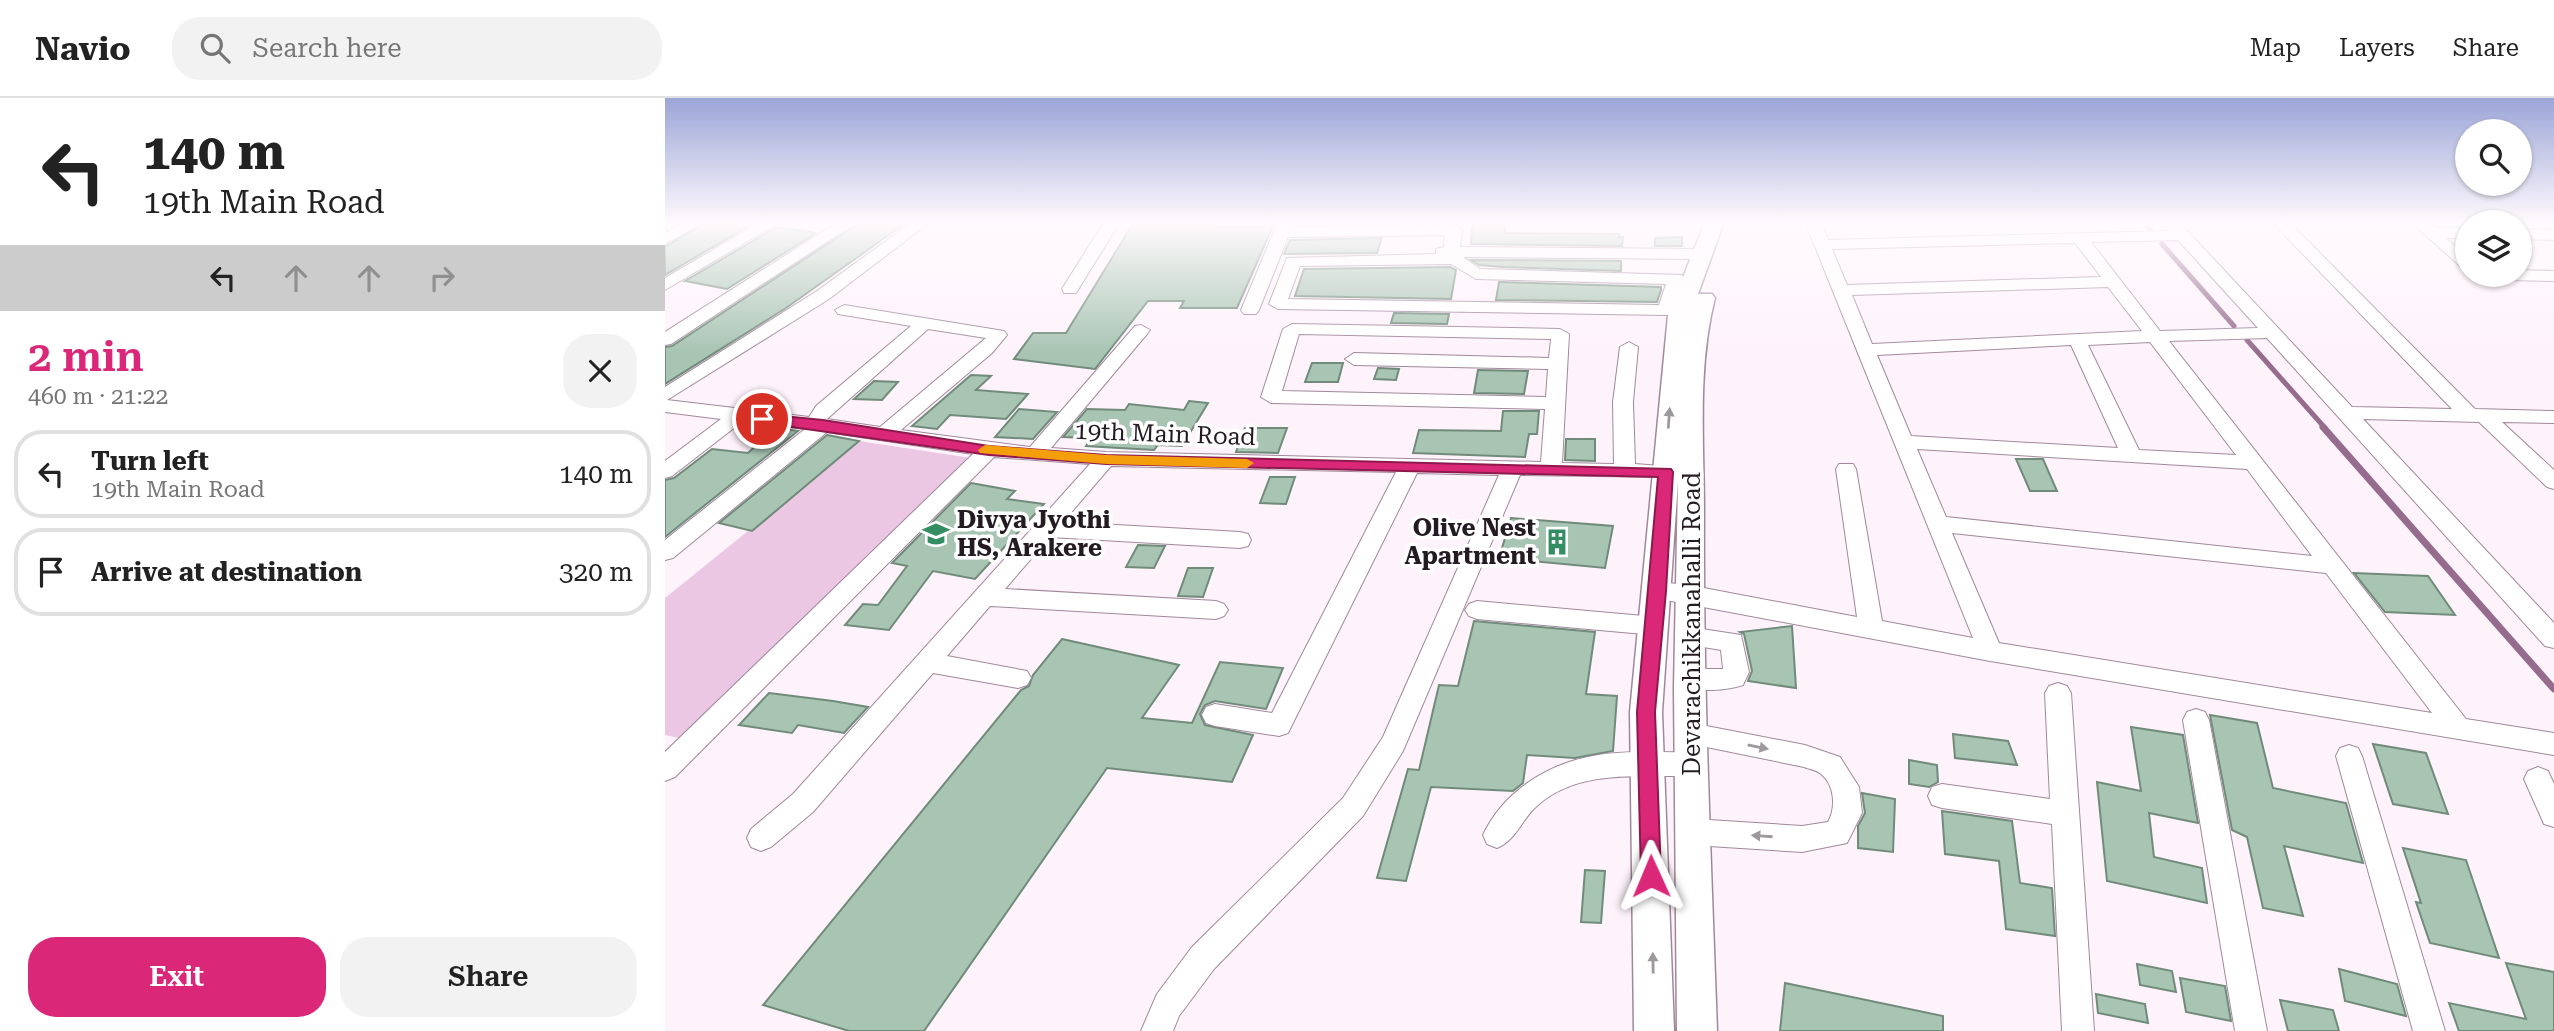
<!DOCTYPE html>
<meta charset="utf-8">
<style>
body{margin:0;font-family:"Roboto Serif",serif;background:#f2f2f2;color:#222;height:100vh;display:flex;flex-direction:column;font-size:26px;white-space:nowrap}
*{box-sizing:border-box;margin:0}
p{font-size:23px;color:#767676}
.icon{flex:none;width:38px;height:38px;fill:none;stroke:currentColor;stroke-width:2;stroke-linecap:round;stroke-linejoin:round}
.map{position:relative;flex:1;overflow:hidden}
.details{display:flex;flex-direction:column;background:#fff;width:665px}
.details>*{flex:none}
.banner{background:#fff;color:#222;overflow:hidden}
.buttons{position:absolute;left:1790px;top:21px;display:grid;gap:14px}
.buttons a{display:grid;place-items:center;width:77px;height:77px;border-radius:50%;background:#fff;box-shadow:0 2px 5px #0004;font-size:35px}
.pin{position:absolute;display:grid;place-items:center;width:60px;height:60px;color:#fff;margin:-30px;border:4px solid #fff;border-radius:50%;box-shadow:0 2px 7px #0007}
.me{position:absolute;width:77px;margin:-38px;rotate:359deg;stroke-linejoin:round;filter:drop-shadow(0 0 5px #0008)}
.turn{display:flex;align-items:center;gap:24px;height:147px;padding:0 28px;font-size:32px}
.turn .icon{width:91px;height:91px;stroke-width:2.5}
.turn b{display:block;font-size:49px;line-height:60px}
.lanes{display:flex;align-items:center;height:66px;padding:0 28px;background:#0003;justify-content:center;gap:35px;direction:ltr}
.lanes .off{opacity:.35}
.round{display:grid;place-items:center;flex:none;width:74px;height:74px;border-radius:28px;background:#f2f2f2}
.headline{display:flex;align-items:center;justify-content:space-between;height:119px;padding:0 28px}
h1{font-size:42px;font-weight:600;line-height:52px;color:#db2777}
.button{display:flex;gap:14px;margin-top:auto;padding:14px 28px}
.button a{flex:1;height:80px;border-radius:28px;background:#db2777;color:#fff;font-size:28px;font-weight:600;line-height:80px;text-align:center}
.button a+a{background:#f2f2f2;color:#222}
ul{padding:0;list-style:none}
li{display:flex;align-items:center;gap:21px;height:88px;margin:0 14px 10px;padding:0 14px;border:4px solid #e0e0e0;border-radius:28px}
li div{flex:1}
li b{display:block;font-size:26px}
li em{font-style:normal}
header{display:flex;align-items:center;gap:42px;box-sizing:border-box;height:98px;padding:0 35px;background:#fff;border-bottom:2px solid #e0e0e0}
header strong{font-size:33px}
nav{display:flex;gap:38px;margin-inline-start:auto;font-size:24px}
.search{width:490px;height:63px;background:#f2f2f2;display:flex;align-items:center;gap:18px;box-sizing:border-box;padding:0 24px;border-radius:28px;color:#767676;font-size:26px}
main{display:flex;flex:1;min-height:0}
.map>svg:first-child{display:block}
</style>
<header>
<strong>Navio</strong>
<div class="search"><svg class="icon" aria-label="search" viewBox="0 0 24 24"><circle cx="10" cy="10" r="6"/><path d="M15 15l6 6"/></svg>Search here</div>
<nav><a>Map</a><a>Layers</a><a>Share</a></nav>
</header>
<main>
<section class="details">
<div class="banner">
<div class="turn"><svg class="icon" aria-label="left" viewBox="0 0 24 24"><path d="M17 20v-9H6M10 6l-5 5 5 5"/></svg><div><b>140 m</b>19th Main Road</div></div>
<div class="lanes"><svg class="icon" aria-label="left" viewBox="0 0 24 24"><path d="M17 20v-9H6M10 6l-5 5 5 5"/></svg><svg class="icon off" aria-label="ahead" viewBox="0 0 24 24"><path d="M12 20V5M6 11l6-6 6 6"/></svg><svg class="icon off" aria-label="ahead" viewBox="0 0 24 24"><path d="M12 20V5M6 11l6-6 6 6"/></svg><svg class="icon off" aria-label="right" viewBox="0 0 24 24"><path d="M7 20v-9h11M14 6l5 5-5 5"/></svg></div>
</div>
<div class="headline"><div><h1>2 min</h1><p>460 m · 21:22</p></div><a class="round"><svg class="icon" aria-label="close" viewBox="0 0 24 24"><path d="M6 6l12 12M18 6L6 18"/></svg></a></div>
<ul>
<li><svg class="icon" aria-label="left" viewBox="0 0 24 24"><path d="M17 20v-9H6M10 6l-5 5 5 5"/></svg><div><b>Turn left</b><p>19th Main Road</p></div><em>140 m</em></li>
<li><svg class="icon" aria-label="arrive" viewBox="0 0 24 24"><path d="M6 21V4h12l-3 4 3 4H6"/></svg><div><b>Arrive at destination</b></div><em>320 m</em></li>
</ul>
<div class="button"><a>Exit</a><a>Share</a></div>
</section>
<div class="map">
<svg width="1889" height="933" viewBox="0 0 1889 933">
<rect width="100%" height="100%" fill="#fef3fb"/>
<path fill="#ecc7e4" d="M 194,343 L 306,360 L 18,641 L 0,637 L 0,500 Z"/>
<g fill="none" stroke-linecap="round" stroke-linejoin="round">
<g stroke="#966c8e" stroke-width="5">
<path d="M 1479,124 L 1486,132"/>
<path d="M 1497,146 L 1569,228"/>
<path d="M 1582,242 L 1660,330"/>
</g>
<path stroke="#966c8e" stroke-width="7" d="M 1658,329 L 1889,591"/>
</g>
<g fill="#a8c4b3" stroke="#718b7b" stroke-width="2">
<path d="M 41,124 L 89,125 L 0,177 L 0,149 Z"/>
<path d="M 196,124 L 242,124 L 121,210 L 0,286 L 0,249 L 7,248 Z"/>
<path d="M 469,124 L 554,124 L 552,129 L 608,128 L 572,210 L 515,210 L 519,203 L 483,203 L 430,271 L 349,261 L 368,235 L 401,235 Z"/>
<path d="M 807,124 L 840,124 L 840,135 L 954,136 L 954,139 L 958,139 L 957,148 L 806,146 Z"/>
<path d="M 112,129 L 151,135 L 62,191 L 20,183 Z"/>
<path d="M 1017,139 L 1017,148 L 990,148 L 990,140 Z"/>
<path d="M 717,140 L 712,155 L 619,156 L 625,142 Z"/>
<path d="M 806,162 L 956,163 L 956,173 L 838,169 L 814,167 Z"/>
<path d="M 785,169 L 791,172 L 786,201 L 630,198 L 639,171 Z"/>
<path d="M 834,184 L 996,189 L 996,192 L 992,204 L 831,202 Z"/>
<path d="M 729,215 L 784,216 L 782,226 L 726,225 Z"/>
<path d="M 647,265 L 678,265 L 673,284 L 640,284 Z"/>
<path d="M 713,270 L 734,271 L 731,282 L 709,281 Z"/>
<path d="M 813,272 L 863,273 L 859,296 L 809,295 Z"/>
<path d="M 306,277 L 326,278 L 311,292 L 363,296 L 341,321 L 285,317 L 272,331 L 247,328 Z"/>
<path d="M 209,283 L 233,284 L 217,302 L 189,301 Z"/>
<path d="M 524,303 L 543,305 L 517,348 L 493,347 L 489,352 L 421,348 L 426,340 L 398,339 L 422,311 L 460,312 L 464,306 L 519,312 Z"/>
<path d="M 354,311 L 392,314 L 368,341 L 330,339 Z"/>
<path d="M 838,313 L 874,313 L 872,336 L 864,336 L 860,359 L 748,355 L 754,332 L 836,333 Z"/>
<path d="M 110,330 L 133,333 L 0,439 L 0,382 L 9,380 L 47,351 L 83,355 Z"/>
<path d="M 580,330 L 622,330 L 613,355 L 571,354 Z"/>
<path d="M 162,337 L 194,343 L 87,433 L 54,425 Z"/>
<path d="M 901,341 L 930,341 L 930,363 L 900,362 Z"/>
<path d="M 1351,361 L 1378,361 L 1392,393 L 1365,393 Z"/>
<path d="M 605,379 L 630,379 L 621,406 L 595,405 Z"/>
<path d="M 306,385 L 350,393 L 342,401 L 379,406 L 310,481 L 268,473 L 224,532 L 180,527 L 198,506 L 213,507 L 242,468 L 227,465 Z"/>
<path d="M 846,420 L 948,428 L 940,470 L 834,460 Z"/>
<path d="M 473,447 L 500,448 L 489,470 L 461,469 Z"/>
<path d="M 523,470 L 548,470 L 538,499 L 513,498 Z"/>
<path d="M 1689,475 L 1763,478 L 1790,517 L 1720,514 Z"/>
<path d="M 809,523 L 930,534 L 921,596 L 952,598 L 948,653 L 910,660 L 862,657 L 858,685 L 848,693 L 766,689 L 741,783 L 712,780 L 743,671 L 754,672 L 774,587 L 793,588 Z"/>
<path d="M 1127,528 L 1131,590 L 1083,583 L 1087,573 L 1079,536 L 1075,534 Z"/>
<path d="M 397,541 L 514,567 L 477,620 L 527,625 L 555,564 L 618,570 L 601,611 L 550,603 L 540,607 L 535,616 L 540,627 L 588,637 L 567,684 L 442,670 L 259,933 L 184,933 L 98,907 L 356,592 L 364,588 L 368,577 Z"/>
<path d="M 104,595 L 168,603 L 203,609 L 179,635 L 133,627 L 127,635 L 74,627 Z"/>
<path d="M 1545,617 L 1592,625 L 1608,690 L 1681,705 L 1698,765 L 1619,748 L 1638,818 L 1598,810 L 1582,739 L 1567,732 Z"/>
<path d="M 1466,629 L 1518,637 L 1533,725 L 1484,715 L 1489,759 L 1537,770 L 1542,805 L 1442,783 L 1432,684 L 1476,693 Z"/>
<path d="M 1288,636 L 1343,643 L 1352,667 L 1290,660 Z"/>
<path d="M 1708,646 L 1761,655 L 1783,716 L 1728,706 Z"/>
<path d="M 1244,662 L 1272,667 L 1273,684 L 1264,689 L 1244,686 Z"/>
<path d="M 1197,695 L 1230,701 L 1228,754 L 1193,750 L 1193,728 L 1200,715 Z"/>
<path d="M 1277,713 L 1347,723 L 1355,785 L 1387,790 L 1390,838 L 1341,831 L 1334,763 L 1280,756 Z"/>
<path d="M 1738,750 L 1801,762 L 1834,860 L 1765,845 L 1751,804 L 1756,805 Z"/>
<path d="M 920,772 L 940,773 L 936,825 L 916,824 Z"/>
<path d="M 1841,865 L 1889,874 L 1889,933 L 1794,933 L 1784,905 L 1861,921 Z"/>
<path d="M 1472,866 L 1507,873 L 1511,894 L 1475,887 Z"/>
<path d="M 1674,871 L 1732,886 L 1741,918 L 1680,903 Z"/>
<path d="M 1515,880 L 1560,888 L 1566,923 L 1521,914 Z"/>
<path d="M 1120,885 L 1278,918 L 1278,933 L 1115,933 Z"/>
<path d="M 1431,896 L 1480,906 L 1483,925 L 1433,915 Z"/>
<path d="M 1615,902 L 1668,912 L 1674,933 L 1623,933 Z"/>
</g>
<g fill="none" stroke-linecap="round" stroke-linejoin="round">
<g stroke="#a0889b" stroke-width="2">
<g id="minor">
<path d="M 19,124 L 39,124 L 0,146 L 0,135 Z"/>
<path d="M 96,124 L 115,124 L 0,192 L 0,180 Z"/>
<path d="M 173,124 L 192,124 L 6,246 L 0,247 L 0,234 Z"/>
<path d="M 247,124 L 265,124 L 164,201 L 2,302 L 144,319 L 151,308 L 246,228 L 173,216 L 170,212 L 179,207 L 339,233 L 342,237 L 327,255 L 236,332 L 365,349 L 470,228 L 476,227 L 485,232 L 482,236 L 386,350 L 441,354 L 876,364 L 880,311 L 606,305 L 596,299 L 618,231 L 627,226 L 895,231 L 904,236 L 897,365 L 949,366 L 948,304 L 955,249 L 964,244 L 973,249 L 968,304 L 970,366 L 1008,369 L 1011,374 L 1008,379 L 855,377 L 738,653 L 698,718 L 549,871 L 514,918 L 508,933 L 476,933 L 492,896 L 527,849 L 678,700 L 718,639 L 834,377 L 752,375 L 623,635 L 614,638 L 550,628 L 541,625 L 537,617 L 541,609 L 550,606 L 607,615 L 731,374 L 446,368 L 398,424 L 575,434 L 583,436 L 586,442 L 583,448 L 575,450 L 385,439 L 340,491 L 551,503 L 559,506 L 563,512 L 559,518 L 551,521 L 325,508 L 282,558 L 362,573 L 366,580 L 362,587 L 353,590 L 268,575 L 148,714 L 106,749 L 96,753 L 86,749 L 82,740 L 86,731 L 128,696 L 425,366 L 329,359 L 10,679 L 0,683 L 0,654 L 308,356 L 162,334 L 8,460 L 0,462 L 0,442 L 140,331 L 78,323 L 7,378 L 0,380 L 0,363 L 56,321 L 0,314 L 0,289 L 152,193 ZM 263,231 L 321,240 L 215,329 L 162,321 ZM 634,236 L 886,241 L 884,260 L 689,255 L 680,261 L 689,267 L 883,271 L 881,299 L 617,293 Z"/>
<path d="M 439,124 L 455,124 L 411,195 L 399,195 L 397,191 Z"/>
<path d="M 613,124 L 629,124 L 627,129 L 789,127 L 797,132 L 795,149 L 1037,151 L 1045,156 L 1037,161 L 798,159 L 815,171 L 1017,177 L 1019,181 L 1015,192 L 1027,195 L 1030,199 L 1021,204 L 1013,202 L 1007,216 L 1001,217 L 613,211 L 604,206 L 622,160 L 771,156 L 771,151 L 779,149 L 780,137 L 623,139 L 594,212 L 591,216 L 579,216 L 576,212 ZM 786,166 L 811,181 L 1001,186 L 994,207 L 623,201 L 635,168 Z"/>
<path d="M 1140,124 L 1156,124 L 1163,142 L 1504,133 L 1497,124 L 1514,124 L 1687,309 L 1787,311 L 1607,124 L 1624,124 L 1810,311 L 1889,313 L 1889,325 L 1837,324 L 1889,372 L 1889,391 L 1882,389 L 1814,324 L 1698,321 L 1889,525 L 1889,550 L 1880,548 L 1602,240 L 1504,243 L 1801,621 L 1889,635 L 1889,657 L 1325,563 L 985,499 L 981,493 L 985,487 L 993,484 L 1023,487 L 1192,519 L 1171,371 L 1174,366 L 1188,366 L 1191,371 L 1217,523 L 1308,540 ZM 1513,142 L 1593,230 L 1495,233 L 1426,144 ZM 1410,145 L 1436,179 L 1182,187 L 1167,151 ZM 1443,189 L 1477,233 L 1207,246 L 1187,197 ZM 1485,244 L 1571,357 L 1474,352 L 1423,247 ZM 1406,247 L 1453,350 L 1246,338 L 1212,257 ZM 1252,351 L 1582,371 L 1647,458 L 1281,419 ZM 1287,435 L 1661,475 L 1767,615 L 1334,545 Z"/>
<path d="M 1746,124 L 1763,124 L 1771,130 L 1802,130 L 1802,140 L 1781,140 L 1802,158 L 1802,171 L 1796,169 Z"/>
<path d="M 1855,131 L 1889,132 L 1889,142 L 1855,141 Z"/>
<path d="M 1855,172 L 1889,173 L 1889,183 L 1841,182 L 1833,177 L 1855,177 Z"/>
<path d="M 812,503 L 990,519 L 999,522 L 1002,528 L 999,534 L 990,537 L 812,521 L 804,518 L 800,512 L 804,506 Z"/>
<path d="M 1024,529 L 1076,537 L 1084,574 L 1078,587 C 1060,593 1034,594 1016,588 L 1012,581 L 1016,574 L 1025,571 L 1058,571 L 1056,552 L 1015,545 L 1012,538 L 1015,531 Z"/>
<path d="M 1393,585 L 1402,588 L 1406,595 L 1429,933 L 1397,933 L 1387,726 L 1277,710 L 1267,707 L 1263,698 L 1267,689 L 1277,686 L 1385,701 L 1380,595 L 1384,588 Z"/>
<path d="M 1531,611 L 1540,614 L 1544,622 L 1602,933 L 1570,933 L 1518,622 L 1522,614 Z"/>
<path d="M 1026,625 L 1140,647 L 1175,659 L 1194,689 L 1197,715 L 1182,745 L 1137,754 L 1028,747 L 1018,743 L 1014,734 L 1018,725 L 1028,721 L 1137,728 L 1163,724 C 1171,710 1170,687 1156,676 C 1152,672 1144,671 1139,669 L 1017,644 L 1013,636 L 1017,628 Z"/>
<path d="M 1684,647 L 1693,650 L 1697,658 L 1780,933 L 1748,933 L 1671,658 L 1675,650 Z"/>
<path d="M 1026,654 L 1036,658 L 1040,666 L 1036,674 L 1026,678 C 976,679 913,671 873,707 C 857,720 852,742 832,750 L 822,746 L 818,737 C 838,694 882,666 928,658 C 959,652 995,655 1026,654 Z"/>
<path d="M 1873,669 L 1883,673 L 1889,686 L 1889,729 L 1879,726 L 1859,681 L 1863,673 Z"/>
</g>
</g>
<g stroke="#a0889b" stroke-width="3">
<path id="major" d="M 1040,124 L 1059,124 L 1033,196 L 1047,196 L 1050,200 C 1032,270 1039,345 1039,417 C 1038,589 1046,761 1052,933 L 1012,933 L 1009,590 L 1013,383 L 997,614 L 1009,933 L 969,933 L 965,614 L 1003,217 Z"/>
</g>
<use href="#minor" fill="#fff" fill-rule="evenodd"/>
<use href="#major" fill="#fff" fill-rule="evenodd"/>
</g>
<defs><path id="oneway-solid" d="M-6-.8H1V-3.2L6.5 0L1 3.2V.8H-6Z" transform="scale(1.75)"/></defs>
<g fill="#9c989c">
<use href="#oneway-solid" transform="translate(1004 320) rotate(-86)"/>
<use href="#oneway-solid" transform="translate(1093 649) rotate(11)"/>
<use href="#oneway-solid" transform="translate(1097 738) rotate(-176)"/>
<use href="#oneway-solid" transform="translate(988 865) rotate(-91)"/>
</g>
<linearGradient id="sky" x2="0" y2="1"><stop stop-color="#9ba5d7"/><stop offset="0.49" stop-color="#fffafd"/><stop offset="1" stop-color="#fffafd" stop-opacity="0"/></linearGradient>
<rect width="1889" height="255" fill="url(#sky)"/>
<path fill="#db2777" stroke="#8e194d" stroke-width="2" d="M 97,316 L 158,322 L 324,348 L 441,357 L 1006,371 L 1008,374 L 1001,493 L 990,614 L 996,778 L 993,785 L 986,787 L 979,785 L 976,778 L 972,614 L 993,379 L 441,366 L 324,357 L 92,324 L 90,321 Z"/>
<path fill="#f59e0b" d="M 320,347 L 441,357 L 582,361 L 589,365 L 582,370 L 441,366 L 315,355 L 313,352 Z"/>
<defs>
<g id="school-bare" transform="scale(2.1)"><path d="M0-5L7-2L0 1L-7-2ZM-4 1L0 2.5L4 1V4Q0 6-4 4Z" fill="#348d62" stroke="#fff" stroke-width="2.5" paint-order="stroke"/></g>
<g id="building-bare" transform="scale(2.1)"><path d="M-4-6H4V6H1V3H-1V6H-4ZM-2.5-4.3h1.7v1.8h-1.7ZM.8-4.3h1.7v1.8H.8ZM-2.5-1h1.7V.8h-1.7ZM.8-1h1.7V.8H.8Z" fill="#348d62" stroke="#fff" stroke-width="2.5" paint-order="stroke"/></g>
</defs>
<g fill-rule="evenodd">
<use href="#school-bare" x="271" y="436"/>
<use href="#building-bare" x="892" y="444"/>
</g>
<g text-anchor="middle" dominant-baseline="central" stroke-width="7" stroke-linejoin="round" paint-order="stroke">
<g font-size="24" fill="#241b22" stroke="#fff">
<text transform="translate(500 336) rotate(2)">19th Main Road</text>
<text transform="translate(1027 526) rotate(-90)">Devarachikkanahalli Road</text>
</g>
<g font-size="24" font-weight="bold" fill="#241b22" stroke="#fff" text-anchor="start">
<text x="292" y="422">Divya Jyothi<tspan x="292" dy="28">HS, Arakere</tspan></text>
<text x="871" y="430" text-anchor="end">Olive Nest<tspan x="871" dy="28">Apartment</tspan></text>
</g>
</g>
</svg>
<div class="buttons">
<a><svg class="icon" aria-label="search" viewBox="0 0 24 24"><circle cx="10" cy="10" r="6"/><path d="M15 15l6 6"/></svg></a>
<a><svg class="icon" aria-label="layers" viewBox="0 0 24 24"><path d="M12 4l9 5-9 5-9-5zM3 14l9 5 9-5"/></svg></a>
</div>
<div class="pin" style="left:97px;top:321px;background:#d93025"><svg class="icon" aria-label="arrive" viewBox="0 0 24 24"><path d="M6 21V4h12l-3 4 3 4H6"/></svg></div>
<svg class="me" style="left:986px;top:778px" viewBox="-20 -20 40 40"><path d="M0-17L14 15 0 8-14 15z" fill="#db2777" stroke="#fff" stroke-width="4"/></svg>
</div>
</main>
